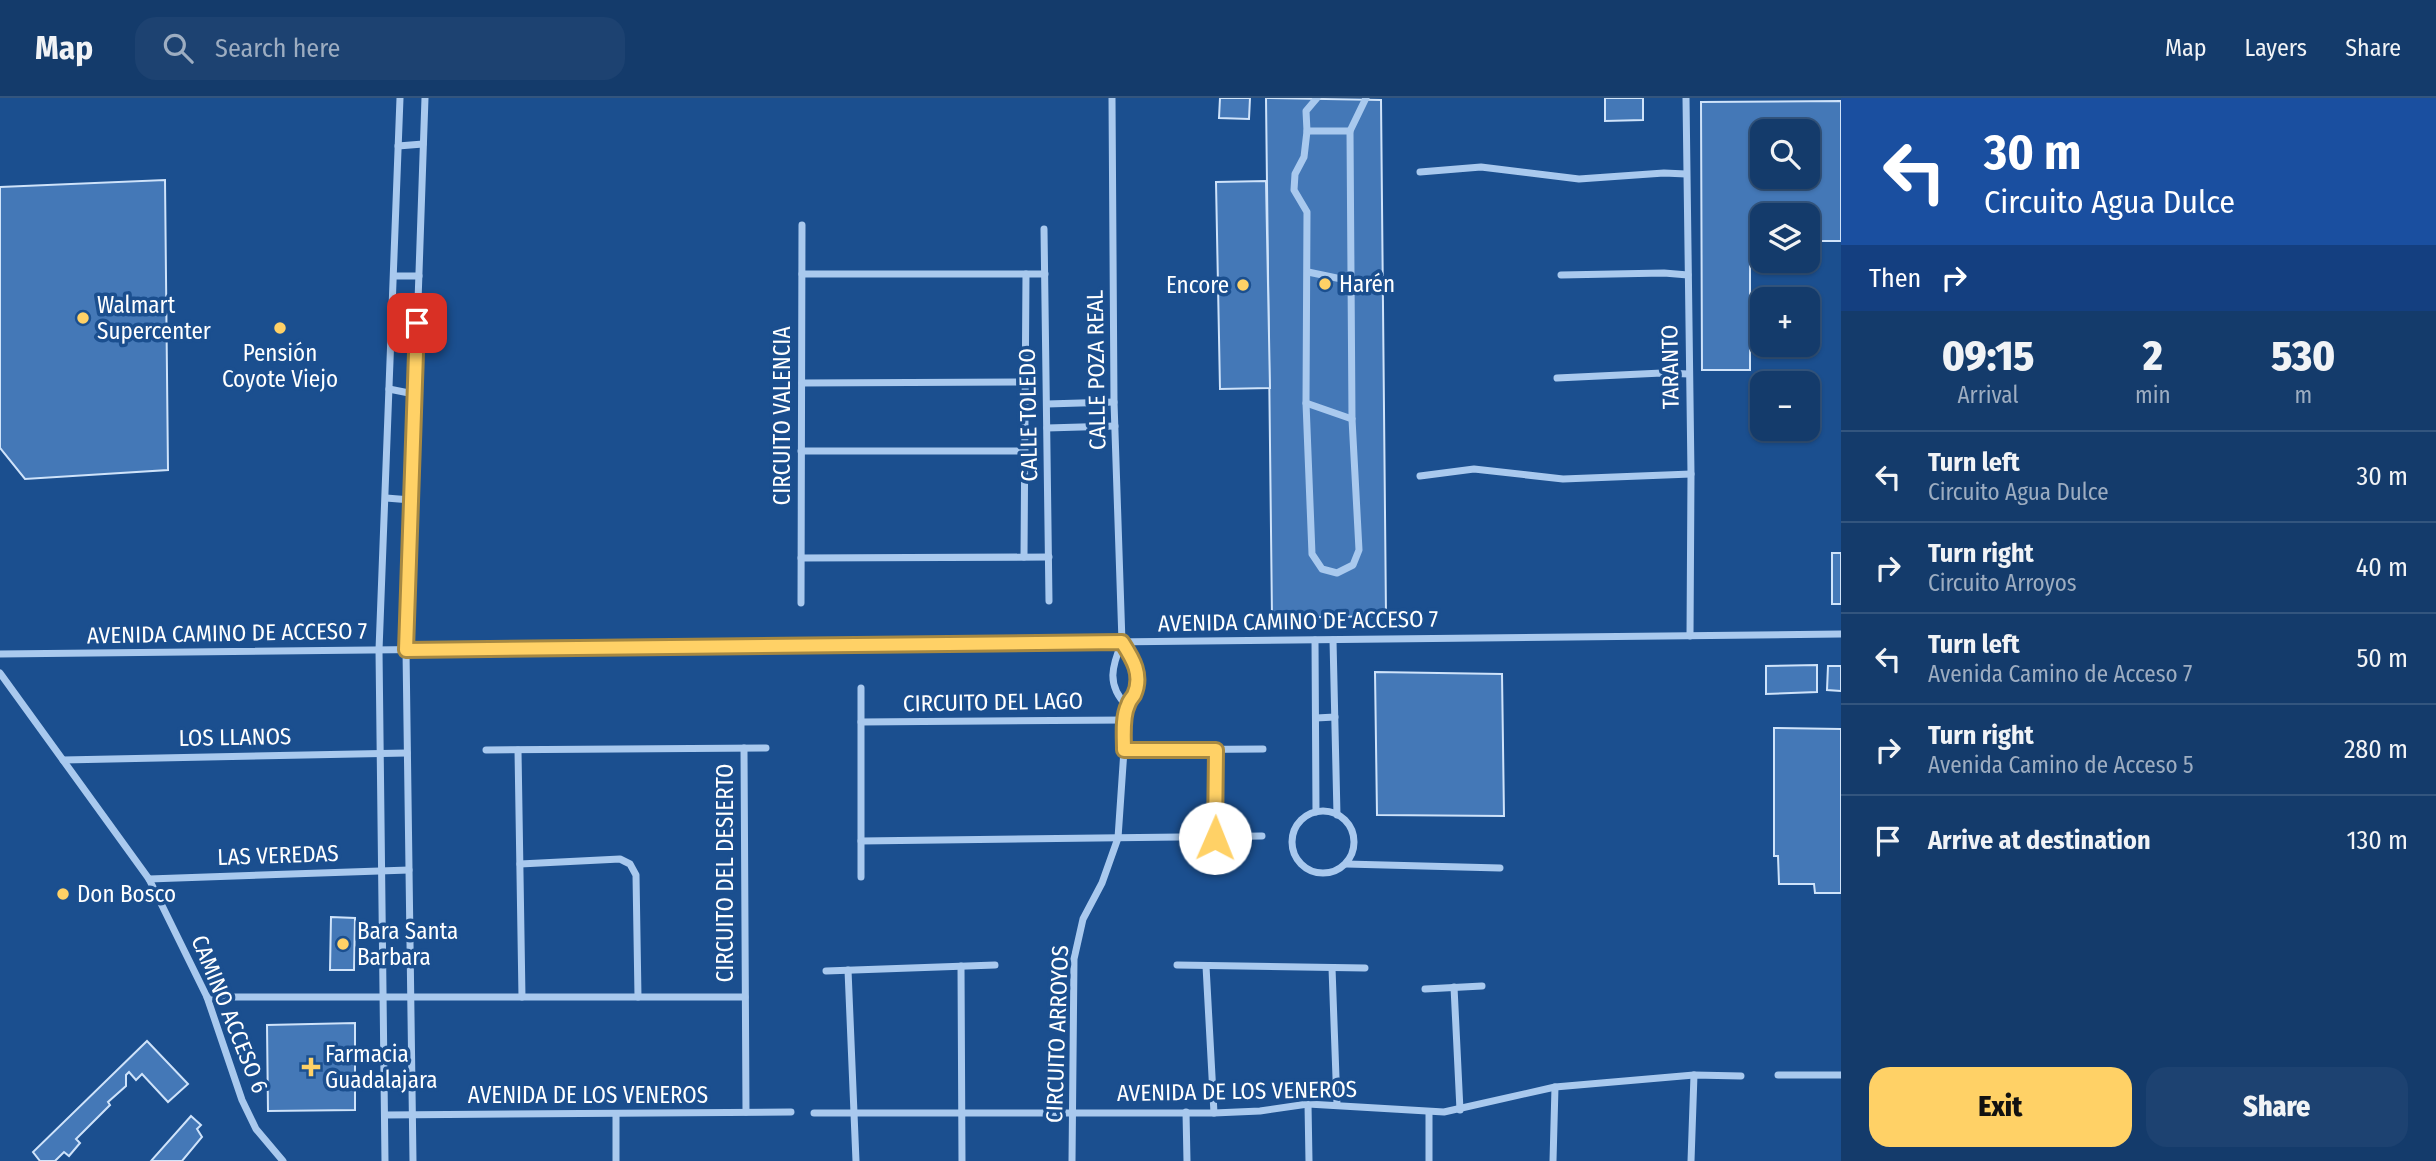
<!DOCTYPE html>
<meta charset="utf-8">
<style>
body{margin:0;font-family:"Fira Sans Condensed",sans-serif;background:#1d4271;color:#f1f3f6;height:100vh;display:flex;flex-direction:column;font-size:26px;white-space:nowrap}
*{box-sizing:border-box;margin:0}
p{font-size:23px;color:#9dadc1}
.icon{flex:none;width:38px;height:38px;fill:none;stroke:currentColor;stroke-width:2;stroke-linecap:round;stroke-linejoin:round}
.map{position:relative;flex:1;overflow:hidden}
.drawer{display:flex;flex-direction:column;background:#143b6b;width:595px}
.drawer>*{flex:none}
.banner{background:#1a4fa0;color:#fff;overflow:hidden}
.fabs{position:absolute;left:1750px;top:21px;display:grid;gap:14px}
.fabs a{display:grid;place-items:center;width:70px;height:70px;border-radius:14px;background:#143b6b;box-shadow:0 2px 5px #0004,0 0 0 2px #33557e;font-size:35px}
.pin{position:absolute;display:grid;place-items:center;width:60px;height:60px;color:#fff;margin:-30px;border-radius:14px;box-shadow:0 4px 10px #0006}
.me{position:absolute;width:77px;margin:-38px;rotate:1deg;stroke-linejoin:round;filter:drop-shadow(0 0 5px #0008)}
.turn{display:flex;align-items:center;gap:24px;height:147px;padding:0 28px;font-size:32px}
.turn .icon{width:91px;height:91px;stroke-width:2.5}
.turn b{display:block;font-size:49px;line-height:60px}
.then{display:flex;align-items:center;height:66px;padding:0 28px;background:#0003;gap:14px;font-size:26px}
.eta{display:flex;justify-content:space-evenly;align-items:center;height:119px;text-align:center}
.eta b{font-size:42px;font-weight:800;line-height:49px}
.cta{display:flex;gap:14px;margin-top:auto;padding:14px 28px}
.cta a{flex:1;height:80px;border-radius:21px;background:#ffd166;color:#111;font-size:28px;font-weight:800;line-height:80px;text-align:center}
.cta a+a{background:#1d4271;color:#f1f3f6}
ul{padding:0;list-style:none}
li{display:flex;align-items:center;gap:21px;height:91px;padding:0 28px;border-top:2px solid #33557e}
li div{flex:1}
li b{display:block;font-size:26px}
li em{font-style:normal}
header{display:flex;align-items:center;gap:42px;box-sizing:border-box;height:98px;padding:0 35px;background:#143b6b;border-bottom:2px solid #33557e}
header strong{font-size:33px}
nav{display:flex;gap:38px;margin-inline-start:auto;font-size:24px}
.search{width:490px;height:63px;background:#1d4271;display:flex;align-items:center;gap:18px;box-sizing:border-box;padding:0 24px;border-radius:21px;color:#9dadc1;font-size:26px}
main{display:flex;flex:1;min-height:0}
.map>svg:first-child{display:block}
</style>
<header>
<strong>Map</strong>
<div class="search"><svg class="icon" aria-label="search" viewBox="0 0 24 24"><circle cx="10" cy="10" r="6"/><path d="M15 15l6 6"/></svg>Search here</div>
<nav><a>Map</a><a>Layers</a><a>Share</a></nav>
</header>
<main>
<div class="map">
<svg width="1841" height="1063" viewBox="0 0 1841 1063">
<rect width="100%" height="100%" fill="#1b4f8f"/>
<g fill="#4478b7" stroke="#cfe3fa" stroke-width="2" fill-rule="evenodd">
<path d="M 1220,0 L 1250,0 L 1249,21 L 1219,20 Z"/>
<path d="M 1266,0 L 1381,2 L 1386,518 L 1272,520 Z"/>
<path d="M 1605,0 L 1643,0 L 1643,22 L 1605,23 Z"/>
<path d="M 1841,3 L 1841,143 L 1808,143 L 1808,117 L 1762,117 L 1762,143 L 1750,143 L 1750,272 L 1702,272 L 1701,4 ZM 1762,33 L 1808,33 L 1808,79 L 1762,79 Z"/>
<path d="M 165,82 L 168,372 L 25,381 L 0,350 L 0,89 Z"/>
<path d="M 1266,83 L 1270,290 L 1220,291 L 1216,84 Z"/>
<rect x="1832" y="455" width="9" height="51"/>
<path d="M 1817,567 L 1817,594 L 1766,596 L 1766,568 Z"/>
<path d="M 1828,568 L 1841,568 L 1841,593 L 1827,592 Z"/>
<path d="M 1375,574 L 1502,576 L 1504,718 L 1377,717 Z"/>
<path d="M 1774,630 L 1841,631 L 1841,795 L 1815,795 L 1814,786 L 1779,786 L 1778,758 L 1774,758 Z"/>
<path d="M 331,819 L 355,820 L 354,872 L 330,872 Z"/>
<path d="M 355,925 L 355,1012 L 268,1013 L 267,927 Z"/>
<path d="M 147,943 L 188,986 L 168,1004 L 142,976 L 136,982 L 129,974 L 126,977 L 126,988 L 108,1004 L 110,1007 L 76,1041 L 80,1045 L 69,1058 L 64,1054 L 55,1063 L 40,1063 L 33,1054 Z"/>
<path d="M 191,1018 L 201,1027 L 197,1031 L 202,1039 L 182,1063 L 151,1063 Z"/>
</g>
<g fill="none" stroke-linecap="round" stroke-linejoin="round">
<g stroke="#a9c9ee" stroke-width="7">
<path d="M 1112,0 L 1114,304 L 1122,544 C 1112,568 1106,587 1127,608"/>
<path d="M 1317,0 L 1306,13 L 1307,33 L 1304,59 L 1295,76 L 1294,92 L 1307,114 L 1306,305 L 1312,456 L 1322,471 L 1337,475 L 1353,467 L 1359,452 L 1352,321 L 1350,33 L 1366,0"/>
<path d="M 1686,0 L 1691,376 L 1690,538"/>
<path d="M 1307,33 L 1350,33"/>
<path d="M 398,48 L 423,46"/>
<path d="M 1420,74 L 1481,69 L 1579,81 L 1664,75 L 1686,76"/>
<path d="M 1044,131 L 1049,503"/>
<path d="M 1308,174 L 1351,183"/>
<path d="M 802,176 L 1045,176"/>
<path d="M 1561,177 L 1664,175 L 1688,177"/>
<path d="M 394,178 L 419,178"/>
<path d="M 1557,280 L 1662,275 L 1689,276"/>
<path d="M 802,285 L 1025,284"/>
<path d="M 389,291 L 414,296"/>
<path d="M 1306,305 L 1352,321"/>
<path d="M 1047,306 L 1114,304"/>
<path d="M 1047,330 L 1115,328"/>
<path d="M 801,353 L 1025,353"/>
<path d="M 1420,378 L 1474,371 L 1563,381 L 1691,376"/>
<path d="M 386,400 L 411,402"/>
<path d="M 1024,459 L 1026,176"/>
<path d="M 801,460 L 1049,459"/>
<path d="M 801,505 L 802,127"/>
<path d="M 1315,542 L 1316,714"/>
<path d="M 1333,542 L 1337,717"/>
<path d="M 0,556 L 1841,536"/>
<path d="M 0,575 L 149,781 L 207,899 L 242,1002 L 256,1031 L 283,1063"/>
<path d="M 861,590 L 861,779"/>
<path d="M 1316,620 L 1335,619"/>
<path d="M 861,624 L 1126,622"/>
<path d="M 744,650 L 746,1014"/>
<path d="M 486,652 L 766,650"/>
<path d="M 518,652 L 522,899"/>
<path d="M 1123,652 L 1263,651"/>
<path d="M 63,662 L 407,655"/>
<circle cx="1323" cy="744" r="31"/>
<path d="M 1215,740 L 1216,652"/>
<path d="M 861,743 L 1262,738"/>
<path d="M 520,766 L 620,761 L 630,766 L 636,777 L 638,899"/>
<path d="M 1346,766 L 1500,770"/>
<path d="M 149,781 L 409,772"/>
<path d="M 1177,867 L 1365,870"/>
<path d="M 961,868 L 962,1063"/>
<path d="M 1206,868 L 1214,1015"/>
<path d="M 1332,870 L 1337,1007"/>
<path d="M 848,872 L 856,1063"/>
<path d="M 826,873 L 995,867"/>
<path d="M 1454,889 L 1460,1012"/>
<path d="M 1425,891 L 1482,888"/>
<path d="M 207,899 L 745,899"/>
<path d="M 1778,977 L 1841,977"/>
<path d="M 1308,1006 L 1309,1063"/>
<path d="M 1186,1014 L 1187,1063"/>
<path d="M 814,1015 L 1214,1015 L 1260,1013 L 1308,1006 L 1444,1014 L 1555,989 L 1694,977 L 1741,978"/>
<path d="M 385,1017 L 791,1014"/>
<path d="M 385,1063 L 379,552 L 400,0"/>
<path d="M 413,1063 L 406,552 L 425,0"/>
<path d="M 616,1063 L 616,1016"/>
<path d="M 1072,1063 L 1074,861 L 1083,821 L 1102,785 L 1118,740 L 1127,608 L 1137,587 L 1138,575 L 1134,563 L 1122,544"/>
<path d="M 1429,1063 L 1429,1015"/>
<path d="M 1553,1063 L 1555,989"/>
<path d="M 1691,1063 L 1694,977"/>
</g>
</g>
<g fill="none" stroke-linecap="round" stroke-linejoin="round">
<g stroke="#a68842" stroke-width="18">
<path id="route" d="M 417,225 L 406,552 L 1122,544 C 1133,561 1143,577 1134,597 C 1132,600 1129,603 1128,607 C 1122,619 1124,639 1124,652 L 1216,652 L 1215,740"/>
</g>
<use href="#route" stroke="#ffd166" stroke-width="12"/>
</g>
<g fill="#ffd166" stroke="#1b4f8f" stroke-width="2.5">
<circle cx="1325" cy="186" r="7"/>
<circle cx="1243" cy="187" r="7"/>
<circle cx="83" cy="220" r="7"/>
<circle cx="280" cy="230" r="7"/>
<circle cx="63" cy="796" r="7"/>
<circle cx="343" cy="846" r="7"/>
<path d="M307.5 958.5h7v7h7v7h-7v7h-7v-7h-7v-7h7z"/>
</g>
<g text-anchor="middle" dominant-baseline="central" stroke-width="7" stroke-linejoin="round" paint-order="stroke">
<g font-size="23" fill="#fff" stroke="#1b4f8f" text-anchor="start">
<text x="1339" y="186">Harén</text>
<text x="1229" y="187" text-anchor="end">Encore</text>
<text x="97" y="207">Walmart<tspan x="97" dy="26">Supercenter</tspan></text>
<text x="280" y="255" text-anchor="middle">Pensión<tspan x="280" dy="26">Coyote Viejo</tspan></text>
<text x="77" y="796">Don Bosco</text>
<text x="357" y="833">Bara Santa<tspan x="357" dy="26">Barbara</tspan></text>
<text x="325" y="956">Farmacia<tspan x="325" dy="26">Guadalajara</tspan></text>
</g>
<g font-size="23" fill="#fff" stroke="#1b4f8f">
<text transform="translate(1670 269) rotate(-91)">TARANTO</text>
<text transform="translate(1096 272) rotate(-91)">CALLE POZA REAL</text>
<text transform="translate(1028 317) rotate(-91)">CALLE TOLEDO</text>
<text transform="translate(782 318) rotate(-90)">CIRCUITO VALENCIA</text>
<text transform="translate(1298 523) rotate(-1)">AVENIDA CAMINO DE ACCESO 7</text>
<text transform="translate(227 535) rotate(-1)">AVENIDA CAMINO DE ACCESO 7</text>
<text transform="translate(993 604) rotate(-1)">CIRCUITO DEL LAGO</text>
<text transform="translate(235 639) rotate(-1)">LOS LLANOS</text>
<text transform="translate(278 757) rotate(-2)">LAS VEREDAS</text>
<text transform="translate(725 775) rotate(-90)">CIRCUITO DEL DESIERTO</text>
<text transform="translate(230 916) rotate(68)">CAMINO ACCESO 6</text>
<text transform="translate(1057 936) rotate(-88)">CIRCUITO ARROYOS</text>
<text transform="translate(1237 993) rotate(-1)">AVENIDA DE LOS VENEROS</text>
<text x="588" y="997">AVENIDA DE LOS VENEROS</text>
</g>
</g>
</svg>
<div class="fabs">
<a><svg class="icon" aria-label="search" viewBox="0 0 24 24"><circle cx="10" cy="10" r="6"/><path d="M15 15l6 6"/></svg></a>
<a><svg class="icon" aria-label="layers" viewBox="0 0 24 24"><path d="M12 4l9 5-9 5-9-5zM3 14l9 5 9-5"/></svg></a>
<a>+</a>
<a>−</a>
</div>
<div class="pin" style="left:417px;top:225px;background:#d93025"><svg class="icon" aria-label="arrive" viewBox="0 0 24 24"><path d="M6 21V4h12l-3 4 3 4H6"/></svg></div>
<svg class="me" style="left:1215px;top:740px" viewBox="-20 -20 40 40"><circle r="19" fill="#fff"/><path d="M0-13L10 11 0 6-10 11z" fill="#ffd166"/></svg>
</div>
<section class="drawer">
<div class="banner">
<div class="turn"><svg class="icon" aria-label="left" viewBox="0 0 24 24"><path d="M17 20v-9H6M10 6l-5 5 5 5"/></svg><div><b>30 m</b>Circuito Agua Dulce</div></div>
<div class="then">Then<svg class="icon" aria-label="right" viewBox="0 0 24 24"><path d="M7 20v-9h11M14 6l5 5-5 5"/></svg></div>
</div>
<div class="eta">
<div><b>09:15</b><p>Arrival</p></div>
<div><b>2</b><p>min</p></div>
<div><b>530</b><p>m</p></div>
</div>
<ul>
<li><svg class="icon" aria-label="left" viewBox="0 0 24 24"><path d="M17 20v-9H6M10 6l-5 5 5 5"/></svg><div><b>Turn left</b><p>Circuito Agua Dulce</p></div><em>30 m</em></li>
<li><svg class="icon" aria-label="right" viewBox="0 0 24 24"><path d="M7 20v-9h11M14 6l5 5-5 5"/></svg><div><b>Turn right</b><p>Circuito Arroyos</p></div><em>40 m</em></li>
<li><svg class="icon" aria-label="left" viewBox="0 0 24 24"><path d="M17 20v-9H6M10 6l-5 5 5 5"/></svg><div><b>Turn left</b><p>Avenida Camino de Acceso 7</p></div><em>50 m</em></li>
<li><svg class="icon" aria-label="right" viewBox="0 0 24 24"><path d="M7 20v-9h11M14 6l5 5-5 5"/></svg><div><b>Turn right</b><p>Avenida Camino de Acceso 5</p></div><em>280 m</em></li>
<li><svg class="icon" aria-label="arrive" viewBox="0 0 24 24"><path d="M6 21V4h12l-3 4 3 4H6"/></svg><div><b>Arrive at destination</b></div><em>130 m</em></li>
</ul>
<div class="cta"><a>Exit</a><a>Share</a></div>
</section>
</main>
